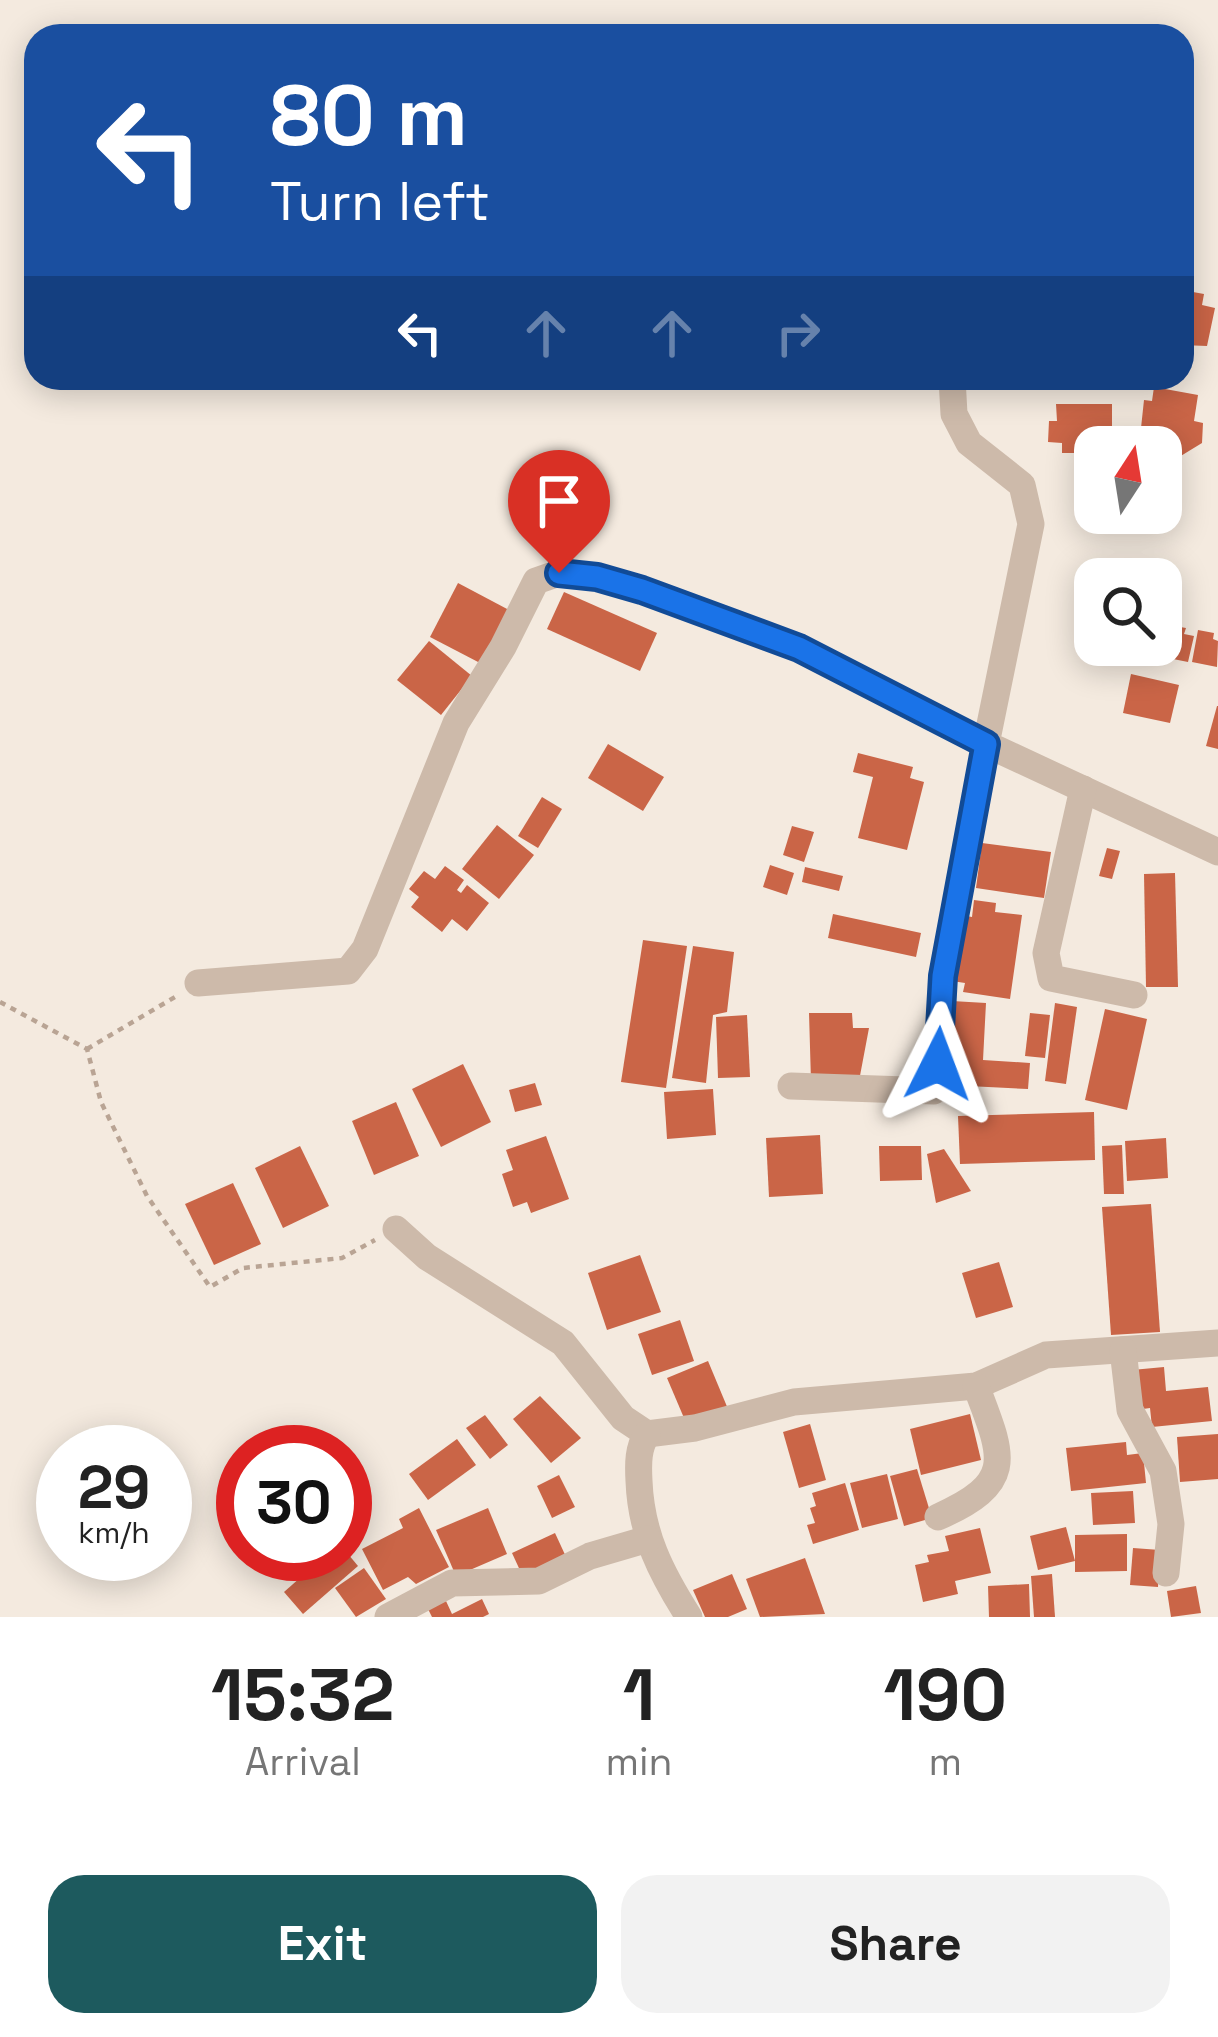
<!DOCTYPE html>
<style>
body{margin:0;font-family:"Space Grotesk",sans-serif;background:#f2f2f2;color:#222;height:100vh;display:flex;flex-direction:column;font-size:45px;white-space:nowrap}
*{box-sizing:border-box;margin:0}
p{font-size:39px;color:#767676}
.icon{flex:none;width:66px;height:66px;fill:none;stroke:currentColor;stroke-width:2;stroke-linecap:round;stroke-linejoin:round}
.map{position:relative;height:1617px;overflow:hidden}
.details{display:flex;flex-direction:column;background:#fff;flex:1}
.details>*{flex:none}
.hud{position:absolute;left:24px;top:24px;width:1170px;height:366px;border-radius:36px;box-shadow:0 6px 30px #0003;background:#1a4fa0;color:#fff;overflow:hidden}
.needle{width:78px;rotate:12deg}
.fabs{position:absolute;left:1074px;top:426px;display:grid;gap:24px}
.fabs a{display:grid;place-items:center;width:108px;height:108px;border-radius:24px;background:#fff;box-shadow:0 6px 30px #0003;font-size:60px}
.speed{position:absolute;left:36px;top:1425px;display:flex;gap:24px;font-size:60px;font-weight:700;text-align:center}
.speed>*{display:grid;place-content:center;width:156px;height:156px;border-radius:50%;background:#fff;box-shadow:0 6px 30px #0003;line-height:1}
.speed small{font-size:30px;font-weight:400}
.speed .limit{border:18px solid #d22;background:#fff;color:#111}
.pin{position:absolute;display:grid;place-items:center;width:102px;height:102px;color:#fff;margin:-123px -51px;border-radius:50% 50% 50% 0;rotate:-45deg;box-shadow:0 0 12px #0007}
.pin .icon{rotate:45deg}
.me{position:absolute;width:132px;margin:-66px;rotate:3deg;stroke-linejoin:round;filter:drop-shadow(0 0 9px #0008)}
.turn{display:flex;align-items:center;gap:42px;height:252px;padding:0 48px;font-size:54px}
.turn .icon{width:156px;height:156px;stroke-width:2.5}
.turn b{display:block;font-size:84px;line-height:102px}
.lanes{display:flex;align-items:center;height:114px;padding:0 48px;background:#0003;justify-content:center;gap:60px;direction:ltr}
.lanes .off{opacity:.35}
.eta{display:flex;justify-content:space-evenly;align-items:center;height:204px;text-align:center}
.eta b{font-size:72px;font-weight:700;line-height:84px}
.cta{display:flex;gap:24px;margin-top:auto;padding:24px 48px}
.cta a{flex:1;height:138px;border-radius:36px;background:#1d5a5e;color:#fff;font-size:48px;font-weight:700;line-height:138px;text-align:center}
.cta a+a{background:#f2f2f2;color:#222}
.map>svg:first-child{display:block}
</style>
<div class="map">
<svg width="1218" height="1617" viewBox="0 0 1218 1617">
<rect width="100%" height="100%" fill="#f4eadf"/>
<g fill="#ca6547">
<path d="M 1182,290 L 1204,294 L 1202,305 L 1215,308 L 1207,346 L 1182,345 Z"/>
<path d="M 1154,387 L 1198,395 L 1194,421 L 1203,423 L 1202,443 L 1166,465 L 1161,447 L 1154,447 L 1141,428 L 1144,400 L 1152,401 Z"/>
<path d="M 1056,404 L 1112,404 L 1112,444 L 1095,447 L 1095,453 L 1062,453 L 1062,443 L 1048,442 L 1049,421 L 1057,421 Z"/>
<path d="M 1083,473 L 1095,475 L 1095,513 L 1154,513 L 1149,533 L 1088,520 L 1091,503 L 1077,500 Z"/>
<path d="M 458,583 L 509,610 L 480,663 L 430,637 Z"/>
<path d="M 564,592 L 657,633 L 640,671 L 547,629 Z"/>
<path d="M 1169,625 L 1186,628 L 1184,634 L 1194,636 L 1188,662 L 1163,657 Z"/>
<path d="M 1198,630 L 1214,633 L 1213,639 L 1218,641 L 1217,667 L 1192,662 Z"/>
<path d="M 429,641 L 472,676 L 441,715 L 397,680 Z"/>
<path d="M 1136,645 L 1163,645 L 1160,658 L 1135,652 Z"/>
<path d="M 1131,674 L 1179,685 L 1170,723 L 1123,713 Z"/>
<path d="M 1217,706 L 1218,706 L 1218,749 L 1206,746 Z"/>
<path d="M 608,744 L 664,777 L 643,811 L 588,778 Z"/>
<path d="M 858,753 L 913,767 L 910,778 L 924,782 L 907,850 L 858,838 L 873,777 L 853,772 Z"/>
<path d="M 542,797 L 562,809 L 538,848 L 518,836 Z"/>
<path d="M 497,825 L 534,855 L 499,899 L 462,869 Z"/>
<path d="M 792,826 L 814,832 L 804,862 L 783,855 Z"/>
<path d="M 982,843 L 1051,852 L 1044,898 L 976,888 Z"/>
<path d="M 1107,848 L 1120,851 L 1112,879 L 1099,876 Z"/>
<path d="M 770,865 L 794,873 L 787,895 L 763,887 Z"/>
<path d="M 445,866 L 464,880 L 457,890 L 461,893 L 467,885 L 489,903 L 467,931 L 452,919 L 442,932 L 411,907 L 419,897 L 409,889 L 424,871 L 435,879 Z"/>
<path d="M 805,867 L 843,876 L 839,891 L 802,882 Z"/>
<path d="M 1175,873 L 1178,987 L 1146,987 L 1144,874 Z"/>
<path d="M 974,900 L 996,903 L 995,912 L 1022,915 L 1010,999 L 963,992 L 965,983 L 952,981 L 961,915 L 972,917 Z"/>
<path d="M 833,914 L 921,933 L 916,957 L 828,938 Z"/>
<path d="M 643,940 L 687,946 L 666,1088 L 621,1082 Z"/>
<path d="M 693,946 L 734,952 L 727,1012 L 713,1015 L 706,1083 L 672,1078 Z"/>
<path d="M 952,1001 L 986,1003 L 983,1060 L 1030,1063 L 1028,1089 L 948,1085 Z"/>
<path d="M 1055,1003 L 1077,1007 L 1066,1084 L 1045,1081 Z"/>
<path d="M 1105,1009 L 1147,1019 L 1127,1110 L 1085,1100 Z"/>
<path d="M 809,1013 L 852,1013 L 853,1028 L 869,1028 L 859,1081 L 811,1081 Z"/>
<path d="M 1030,1013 L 1050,1015 L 1045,1058 L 1025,1056 Z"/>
<path d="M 747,1015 L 750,1077 L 718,1078 L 716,1017 Z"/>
<path d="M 463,1064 L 491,1122 L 441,1147 L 412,1089 Z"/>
<path d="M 535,1083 L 542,1105 L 515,1112 L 509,1090 Z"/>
<path d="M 713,1089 L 716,1135 L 667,1139 L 664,1092 Z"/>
<path d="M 396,1102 L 419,1156 L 374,1175 L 352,1121 Z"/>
<path d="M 1094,1112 L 1095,1160 L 960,1164 L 958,1116 Z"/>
<path d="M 820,1135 L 823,1194 L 769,1197 L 766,1138 Z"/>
<path d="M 546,1136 L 569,1199 L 531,1213 L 527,1202 L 513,1207 L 502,1174 L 513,1170 L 506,1150 Z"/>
<path d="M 1166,1138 L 1168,1178 L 1127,1181 L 1125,1141 Z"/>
<path d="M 1122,1145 L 1124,1194 L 1104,1194 L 1102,1146 Z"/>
<path d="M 300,1146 L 329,1206 L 283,1228 L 255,1168 Z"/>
<path d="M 879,1146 L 921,1146 L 922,1180 L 880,1181 Z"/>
<path d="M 944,1149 L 971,1191 L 936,1203 L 927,1154 Z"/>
<path d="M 233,1183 L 261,1244 L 214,1265 L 185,1204 Z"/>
<path d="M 1151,1204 L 1160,1332 L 1111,1335 L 1102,1207 Z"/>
<path d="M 640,1255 L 661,1312 L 607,1330 L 588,1273 Z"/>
<path d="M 999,1262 L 1013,1307 L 976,1318 L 962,1273 Z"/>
<path d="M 680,1320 L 694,1361 L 652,1375 L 638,1334 Z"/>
<path d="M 708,1361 L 728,1409 L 687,1425 L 667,1378 Z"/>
<path d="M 1164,1367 L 1166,1391 L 1208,1387 L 1212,1421 L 1152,1427 L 1150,1408 L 1136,1410 L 1132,1370 Z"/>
<path d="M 540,1396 L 581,1438 L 551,1463 L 513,1419 Z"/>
<path d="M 970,1414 L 981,1460 L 921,1475 L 910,1429 Z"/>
<path d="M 485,1415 L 508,1445 L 490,1459 L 466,1428 Z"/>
<path d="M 810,1424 L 826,1480 L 799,1488 L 783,1432 Z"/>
<path d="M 1218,1434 L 1218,1479 L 1180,1482 L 1177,1437 Z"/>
<path d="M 457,1439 L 476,1465 L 428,1500 L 409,1474 Z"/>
<path d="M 1126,1442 L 1127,1455 L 1143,1453 L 1146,1483 L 1071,1491 L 1066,1448 Z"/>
<path d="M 917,1469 L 932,1518 L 904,1526 L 890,1476 Z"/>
<path d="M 887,1474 L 898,1519 L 862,1528 L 850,1483 Z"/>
<path d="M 559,1475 L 575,1507 L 552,1518 L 537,1486 Z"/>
<path d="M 845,1483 L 859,1530 L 813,1544 L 807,1525 L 815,1523 L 810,1508 L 816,1506 L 812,1493 Z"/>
<path d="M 1133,1491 L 1135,1523 L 1093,1525 L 1091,1493 Z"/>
<path d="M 419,1508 L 449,1567 L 416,1584 L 408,1577 L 383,1590 L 362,1549 L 403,1528 L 399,1519 Z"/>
<path d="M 488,1508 L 507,1554 L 456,1576 L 436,1530 Z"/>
<path d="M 1066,1527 L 1075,1561 L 1038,1570 L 1030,1536 Z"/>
<path d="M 980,1528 L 991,1573 L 955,1581 L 958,1594 L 923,1602 L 915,1565 L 929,1562 L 927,1555 L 949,1551 L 945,1536 Z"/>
<path d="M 555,1533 L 567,1559 L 524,1579 L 512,1553 Z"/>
<path d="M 1127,1534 L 1127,1571 L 1075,1572 L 1075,1535 Z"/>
<path d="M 1133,1548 L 1160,1550 L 1158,1587 L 1130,1585 Z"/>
<path d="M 327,1554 L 348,1554 L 358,1566 L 303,1614 L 284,1592 Z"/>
<path d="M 805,1558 L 825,1614 L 760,1617 L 746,1579 Z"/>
<path d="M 364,1568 L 386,1599 L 356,1617 L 335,1588 Z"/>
<path d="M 732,1574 L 747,1609 L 728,1617 L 705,1617 L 693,1590 Z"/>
<path d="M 1052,1574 L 1055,1617 L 1034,1617 L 1031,1576 Z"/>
<path d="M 1029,1584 L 1030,1617 L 989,1617 L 988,1586 Z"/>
<path d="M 1196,1586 L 1201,1613 L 1171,1617 L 1167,1591 Z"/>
<path d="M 482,1599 L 489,1614 L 483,1617 L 432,1617 L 428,1609 L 446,1601 L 452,1614 Z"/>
</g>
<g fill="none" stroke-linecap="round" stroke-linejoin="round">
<g stroke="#b9a494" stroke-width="4.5" stroke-dasharray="6 6" stroke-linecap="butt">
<path d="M 0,1002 L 87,1049 L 101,1102 L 147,1196 L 210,1287 L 243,1268 L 342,1258 L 375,1240"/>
<path d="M 87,1049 L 175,997"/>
</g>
<g stroke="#cdbaaa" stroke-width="27">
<path d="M 952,378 L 954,414 L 969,443 L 1022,485 L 1031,524 L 986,744 L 1218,852"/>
<path d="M 1083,789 L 1046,953 L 1051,978 L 1134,995"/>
<path d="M 198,983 L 348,971 L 365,949 L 456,723 L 503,647 L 536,581 L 559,573 L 597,577 L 642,590 L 799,648 L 986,744 L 943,976 L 934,1091 L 791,1086"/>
<path d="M 396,1229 L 427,1257 L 563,1343 L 623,1418 L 647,1434 L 695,1428 L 794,1402 L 976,1386 L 1046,1355 L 1218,1343"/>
<path d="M 1123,1350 L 1130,1410 L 1163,1471 L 1171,1524 L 1166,1573"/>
<path d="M 647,1434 C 638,1448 638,1463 639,1481 C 641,1534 661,1573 689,1617"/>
<path d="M 938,1517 C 1017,1482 1003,1457 976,1386"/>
<path d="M 388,1617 L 452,1583 L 539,1581 L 590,1556 L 648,1539"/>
</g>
</g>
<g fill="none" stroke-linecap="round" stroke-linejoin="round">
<g stroke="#114b97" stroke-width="30">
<path id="route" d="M 559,573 L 597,577 L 642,590 L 799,648 L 986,744 L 943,976 L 938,1064"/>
</g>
<use href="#route" stroke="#1a73e8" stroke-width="21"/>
</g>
</svg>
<div class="fabs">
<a><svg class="needle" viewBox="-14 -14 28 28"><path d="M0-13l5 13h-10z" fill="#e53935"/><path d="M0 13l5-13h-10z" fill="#767676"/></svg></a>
<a><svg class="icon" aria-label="search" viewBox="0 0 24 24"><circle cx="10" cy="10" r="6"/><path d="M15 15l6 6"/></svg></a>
</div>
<div class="speed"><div>29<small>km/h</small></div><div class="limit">30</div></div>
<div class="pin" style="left:559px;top:573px;background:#d93025"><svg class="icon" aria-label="arrive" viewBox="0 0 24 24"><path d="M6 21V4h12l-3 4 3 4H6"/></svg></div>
<svg class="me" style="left:938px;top:1064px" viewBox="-20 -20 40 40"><path d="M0-17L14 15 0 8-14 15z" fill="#1a73e8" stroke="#fff" stroke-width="4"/></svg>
<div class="hud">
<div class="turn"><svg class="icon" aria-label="left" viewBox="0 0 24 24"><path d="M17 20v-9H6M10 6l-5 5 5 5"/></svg><div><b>80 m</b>Turn left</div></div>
<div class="lanes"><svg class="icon" aria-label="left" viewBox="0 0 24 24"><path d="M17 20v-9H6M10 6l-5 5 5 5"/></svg><svg class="icon off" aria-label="ahead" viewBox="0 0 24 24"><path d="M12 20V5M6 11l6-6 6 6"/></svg><svg class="icon off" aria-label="ahead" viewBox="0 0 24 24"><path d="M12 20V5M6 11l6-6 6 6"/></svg><svg class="icon off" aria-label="right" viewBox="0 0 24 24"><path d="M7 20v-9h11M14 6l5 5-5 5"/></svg></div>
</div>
</div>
<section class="details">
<div class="eta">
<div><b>15:32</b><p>Arrival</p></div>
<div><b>1</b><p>min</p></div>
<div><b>190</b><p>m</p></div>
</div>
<div class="cta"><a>Exit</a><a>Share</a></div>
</section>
